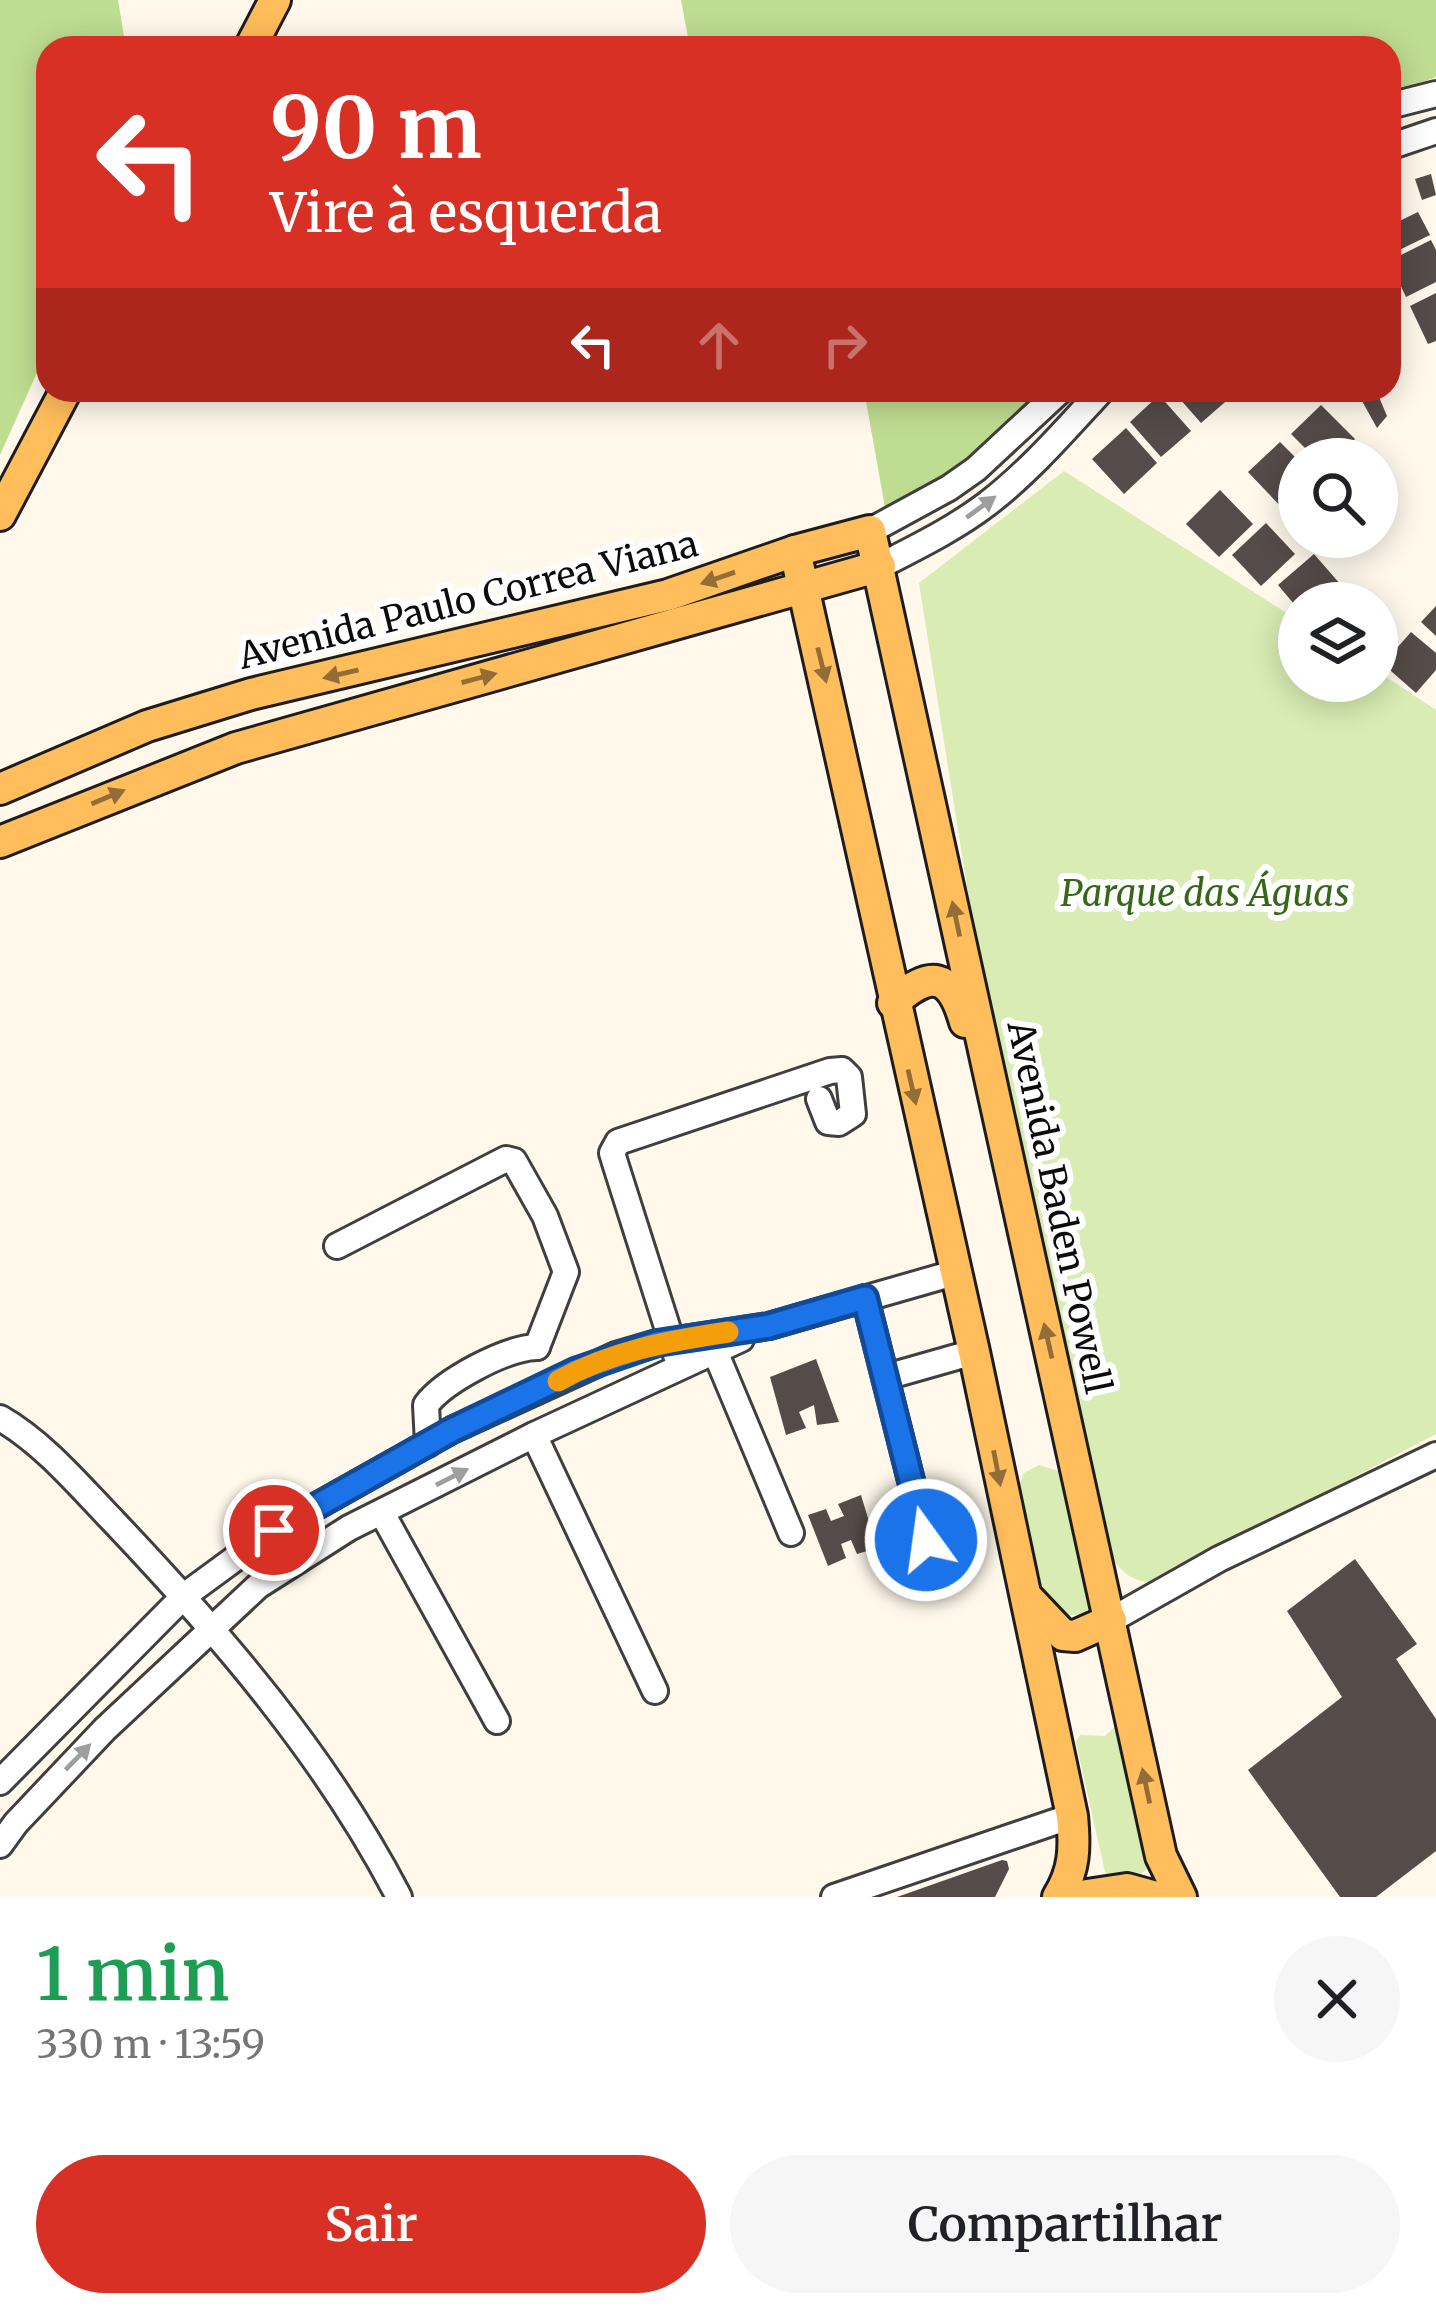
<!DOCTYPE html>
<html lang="pt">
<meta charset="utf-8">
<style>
body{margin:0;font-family:Merriweather,serif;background:#f6f6f6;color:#202124;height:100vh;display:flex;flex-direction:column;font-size:45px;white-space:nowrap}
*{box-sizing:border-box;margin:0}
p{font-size:39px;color:#757577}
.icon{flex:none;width:66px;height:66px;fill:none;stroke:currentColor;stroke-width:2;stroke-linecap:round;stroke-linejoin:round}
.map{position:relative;height:1897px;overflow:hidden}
.panel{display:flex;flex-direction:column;background:#fff;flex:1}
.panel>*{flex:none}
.hud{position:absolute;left:36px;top:36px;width:1365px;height:366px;border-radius:36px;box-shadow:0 6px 30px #0003;background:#d93025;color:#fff;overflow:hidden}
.controls{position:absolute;left:1278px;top:438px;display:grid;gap:24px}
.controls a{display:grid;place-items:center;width:120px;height:120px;border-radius:50%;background:#fff;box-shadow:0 6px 30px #0003;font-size:60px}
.pin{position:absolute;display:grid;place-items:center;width:102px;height:102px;color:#fff;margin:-51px;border:6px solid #fff;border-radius:50%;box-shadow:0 3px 12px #0007}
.me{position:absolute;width:132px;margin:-66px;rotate:346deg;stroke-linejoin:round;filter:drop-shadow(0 0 9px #0008)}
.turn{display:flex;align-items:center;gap:42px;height:252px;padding:0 36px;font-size:54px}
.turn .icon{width:156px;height:156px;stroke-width:2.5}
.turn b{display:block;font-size:84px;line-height:102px}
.lanes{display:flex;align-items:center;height:114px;padding:0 36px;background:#0003;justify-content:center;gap:60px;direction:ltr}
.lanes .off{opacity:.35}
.round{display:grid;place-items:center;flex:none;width:126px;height:126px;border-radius:63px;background:#f6f6f6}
.headline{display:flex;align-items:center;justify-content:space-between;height:204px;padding:0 36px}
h1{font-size:72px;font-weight:600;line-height:90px;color:#1e9e55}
.action{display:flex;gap:24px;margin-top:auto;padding:24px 36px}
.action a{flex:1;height:138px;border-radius:72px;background:#d93025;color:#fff;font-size:48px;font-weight:600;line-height:138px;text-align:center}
.action a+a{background:#f6f6f6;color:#202124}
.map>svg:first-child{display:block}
</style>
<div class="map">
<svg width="1436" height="1897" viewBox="0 0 1436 1897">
<rect width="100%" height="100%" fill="#fff8eb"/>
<g fill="#d9ecb3">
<path d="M 1064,471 L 1299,621 L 1299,681 L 1377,681 L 1377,671 L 1436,710 L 1436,1434 L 1154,1582 C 1131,1582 1121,1572 1109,1553 L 968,893 L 919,583 Z"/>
<path d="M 1039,1465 L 1061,1472 L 1072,1493 L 1094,1603 L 1084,1614 C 1064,1616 1053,1615 1042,1598 L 1019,1485 L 1024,1473 Z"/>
<path d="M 1124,1718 L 1152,1859 C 1143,1880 1124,1887 1105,1872 L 1076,1742 L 1080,1735 L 1105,1736 Z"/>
</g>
<g fill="#bfdd91">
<path d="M 0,0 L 118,0 L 126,48 L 48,48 L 48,348 L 0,455 Z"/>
<path d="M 681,0 L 1436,0 L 1436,77 L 1389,95 L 1389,48 L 690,48 Z"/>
<path d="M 864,390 L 1049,390 L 981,453 L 886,513 Z"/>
</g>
<g fill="#554b48">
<path d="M 1431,174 L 1436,195 L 1422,200 L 1415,179 Z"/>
<path d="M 1418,212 L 1430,235 L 1389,255 L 1389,226 Z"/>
<path d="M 1431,240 L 1436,250 L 1436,282 L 1406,297 L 1389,261 Z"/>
<path d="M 1436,293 L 1436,341 L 1428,344 L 1410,306 Z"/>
<path d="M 1172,390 L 1226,390 L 1232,396 L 1201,423 Z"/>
<path d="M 1362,390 L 1376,390 L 1387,416 L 1377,428 L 1357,392 Z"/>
<path d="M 1159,395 L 1191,431 L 1161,457 L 1130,422 Z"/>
<path d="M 1321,405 L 1355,439 L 1335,459 L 1316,459 L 1291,434 Z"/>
<path d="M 1126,428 L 1157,463 L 1124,494 L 1092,459 Z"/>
<path d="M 1280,442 L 1299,461 L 1299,497 L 1285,511 L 1248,472 Z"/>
<path d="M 1220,490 L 1253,524 L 1219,557 L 1186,524 Z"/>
<path d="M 1377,510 L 1392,524 L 1377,540 Z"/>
<path d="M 1266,523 L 1295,554 L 1261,586 L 1232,555 Z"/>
<path d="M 1314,554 L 1341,585 L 1320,603 L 1299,603 L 1299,610 L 1278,585 Z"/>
<path d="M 1357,586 L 1372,603 L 1338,603 Z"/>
<path d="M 1436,606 L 1436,636 L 1421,622 Z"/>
<path d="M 1411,632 L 1436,653 L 1436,670 L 1416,693 L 1383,664 Z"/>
<path d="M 816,1359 L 839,1422 L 817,1425 L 814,1405 L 799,1412 L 806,1428 L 786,1435 L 770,1377 Z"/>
<path d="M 861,1495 L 877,1548 L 857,1554 L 851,1540 L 841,1544 L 846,1558 L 828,1566 L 808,1515 L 826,1509 L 831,1521 L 844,1516 L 838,1504 Z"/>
<path d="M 1355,1559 L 1417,1644 L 1396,1659 L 1436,1719 L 1436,1851 L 1376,1897 L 1340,1897 L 1248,1770 L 1342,1697 L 1287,1611 Z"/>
<path d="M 1002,1860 L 1007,1861 L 1009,1869 L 995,1897 L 897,1897 Z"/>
</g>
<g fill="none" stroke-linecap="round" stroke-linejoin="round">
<g stroke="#3f3f3f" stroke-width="30">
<g id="minor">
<path d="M 1389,106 L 1436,94"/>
<path d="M 1389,147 L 1436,131"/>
<path d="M 870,531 L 949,488 L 976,469 L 1061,390"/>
<path d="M 880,566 C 917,547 954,529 987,504 C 1030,471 1066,429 1102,390"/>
<path d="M 337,1246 L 506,1159 L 514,1161 L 545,1216 L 566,1272 L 537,1347"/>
<path d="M 865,1298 L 926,1540 L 933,1551"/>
<path d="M 709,1337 L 791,1533"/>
<path d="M 676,1355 L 616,1166 L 612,1153 L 618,1142 L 830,1071 L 842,1070 L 849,1077 L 853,1114 L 839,1123 L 828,1122 L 819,1099"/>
<path d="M 886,1377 L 974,1352"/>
<path d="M 0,1418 C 44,1443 81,1488 116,1524 C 223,1637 327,1758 399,1897"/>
<path d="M 534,1435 L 655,1691"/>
<path d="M 428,1444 L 426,1405 C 444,1381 505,1348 537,1347"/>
<path d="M 382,1513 L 497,1721"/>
<path d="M 1111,1620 L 1219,1559 L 1436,1455"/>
<path d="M 0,1782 L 184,1596 L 274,1530 L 452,1430 L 616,1355 L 657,1343 L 769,1326 L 954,1273"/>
<path d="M 0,1845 L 16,1823 L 105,1729 L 258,1586 L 349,1528 L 534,1435 L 741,1339"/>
<path d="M 834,1897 L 1072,1816"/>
</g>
</g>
<g stroke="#1d1d1d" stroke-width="36">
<g id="major">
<path d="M 250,48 L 275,0"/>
<path d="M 0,515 L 66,390"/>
<path d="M 795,551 L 974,1352 L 1072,1816 C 1075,1847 1075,1870 1058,1897"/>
<path d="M 0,789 L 147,726 L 251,694 L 668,595 L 795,551 L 870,531 L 1161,1856 L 1181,1897"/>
<path d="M 0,842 L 236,748 L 880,566"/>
<path d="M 893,1003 C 930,970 951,972 965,1022"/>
<path d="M 1026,1596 L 1063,1635 L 1075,1636 L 1111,1620"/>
<path d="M 1074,1897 L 1127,1889 L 1156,1897"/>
</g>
</g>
<use href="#minor" stroke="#fff" stroke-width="24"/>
<use href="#major" stroke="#ffbd5b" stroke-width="30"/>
</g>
<defs><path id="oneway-solid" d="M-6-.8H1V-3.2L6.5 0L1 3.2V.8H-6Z" transform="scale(3)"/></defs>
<g fill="#9e9e9e">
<use href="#oneway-solid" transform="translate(981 507) rotate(-36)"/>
<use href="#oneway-solid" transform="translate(452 1477) rotate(-27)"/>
<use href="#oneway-solid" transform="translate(78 1757) rotate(-46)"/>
</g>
<g fill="#926d37">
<use href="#oneway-solid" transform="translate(718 578) rotate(161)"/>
<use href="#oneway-solid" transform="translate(822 665) rotate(76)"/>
<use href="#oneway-solid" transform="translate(341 674) rotate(167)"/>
<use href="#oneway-solid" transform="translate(479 678) rotate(-15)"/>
<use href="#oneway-solid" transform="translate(108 797) rotate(-23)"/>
<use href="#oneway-solid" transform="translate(956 919) rotate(-102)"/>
<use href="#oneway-solid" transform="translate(912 1087) rotate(77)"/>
<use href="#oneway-solid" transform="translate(1048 1341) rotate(-103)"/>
<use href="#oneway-solid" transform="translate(997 1468) rotate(79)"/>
<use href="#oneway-solid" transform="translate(1146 1786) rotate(-102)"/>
</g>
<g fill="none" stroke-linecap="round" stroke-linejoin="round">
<g stroke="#114b97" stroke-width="30">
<path id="route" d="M 274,1530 L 452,1430 L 575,1371 L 657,1343 L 769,1326 L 865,1298 L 926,1540"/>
</g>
<use href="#route" stroke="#1a73e8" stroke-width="21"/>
<path stroke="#f59e0b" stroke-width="21" d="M 558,1381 C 611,1351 669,1341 728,1332"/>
</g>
<g text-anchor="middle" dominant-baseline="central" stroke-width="12" stroke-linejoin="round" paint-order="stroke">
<g font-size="36" fill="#0c0c0c" stroke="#fff">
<text transform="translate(468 600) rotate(-14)">Avenida Paulo Correa Viana</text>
<text transform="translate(1059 1207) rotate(78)">Avenida Baden Powell</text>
</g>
<g font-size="36" font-style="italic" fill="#366719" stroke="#fff">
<text x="1205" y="893">Parque das Águas</text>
</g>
</g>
</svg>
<div class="controls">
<a><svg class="icon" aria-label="search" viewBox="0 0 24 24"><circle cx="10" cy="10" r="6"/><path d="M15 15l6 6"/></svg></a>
<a><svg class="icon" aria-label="layers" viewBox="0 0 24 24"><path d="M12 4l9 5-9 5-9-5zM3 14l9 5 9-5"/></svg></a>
</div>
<div class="pin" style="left:274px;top:1530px;background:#d93025"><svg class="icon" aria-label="arrive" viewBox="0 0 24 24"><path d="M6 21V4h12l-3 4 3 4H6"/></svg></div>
<svg class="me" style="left:926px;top:1540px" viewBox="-20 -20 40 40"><circle r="17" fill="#1a73e8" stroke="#fff" stroke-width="3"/><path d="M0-11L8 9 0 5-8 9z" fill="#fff"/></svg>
<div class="hud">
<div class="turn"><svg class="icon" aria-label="left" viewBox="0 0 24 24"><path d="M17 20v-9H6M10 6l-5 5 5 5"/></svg><div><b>90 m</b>Vire à esquerda</div></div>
<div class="lanes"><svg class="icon" aria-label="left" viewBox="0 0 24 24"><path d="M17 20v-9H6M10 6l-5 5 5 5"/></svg><svg class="icon off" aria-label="ahead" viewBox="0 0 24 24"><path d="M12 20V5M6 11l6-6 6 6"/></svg><svg class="icon off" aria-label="right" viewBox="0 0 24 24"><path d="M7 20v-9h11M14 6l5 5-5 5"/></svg></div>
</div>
</div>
<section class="panel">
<div class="headline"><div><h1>1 min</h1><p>330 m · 13:59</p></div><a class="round"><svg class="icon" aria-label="close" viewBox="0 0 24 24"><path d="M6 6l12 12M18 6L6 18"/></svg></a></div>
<div class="action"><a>Sair</a><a>Compartilhar</a></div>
</section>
